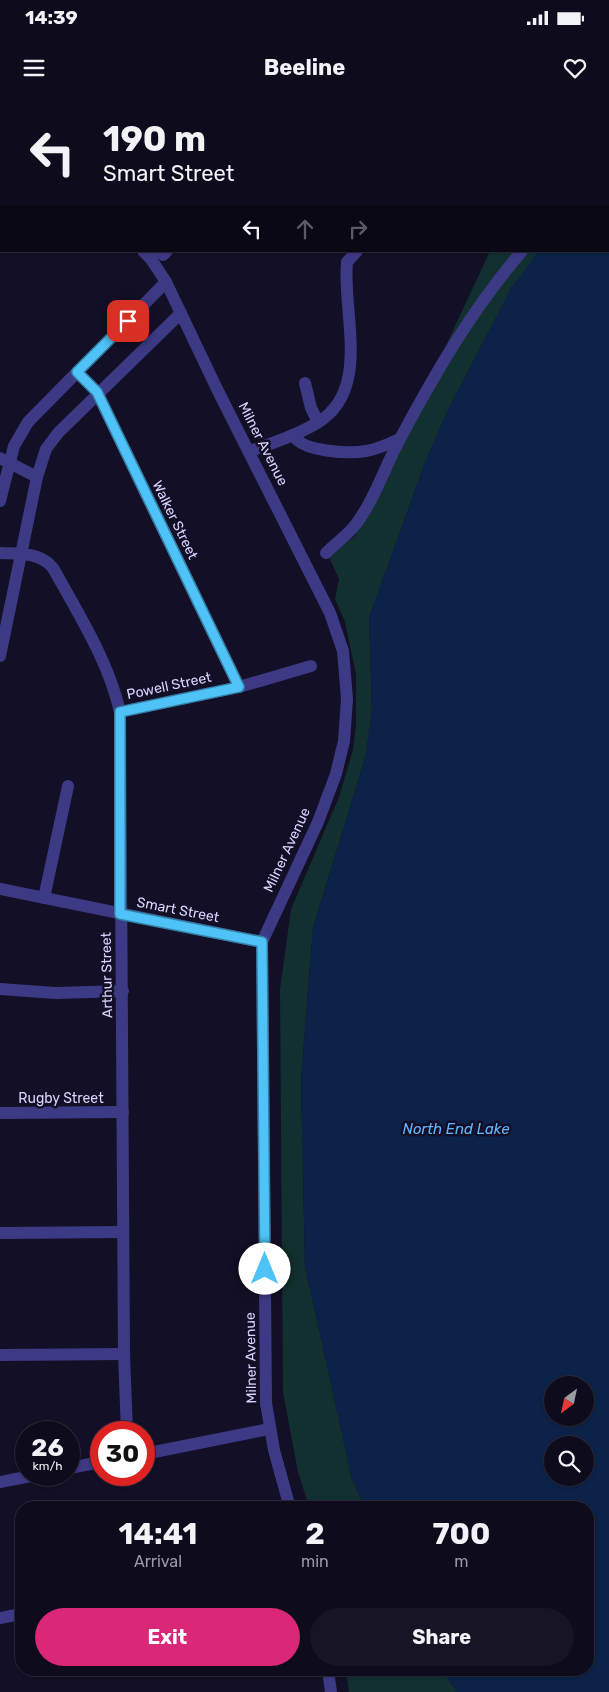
<!DOCTYPE html>
<style>
body{margin:0;font-family:Rubik,sans-serif;background:#171425;color:#f1f3f6;height:100vh;display:flex;flex-direction:column;font-size:19px;white-space:nowrap}
*{box-sizing:border-box;margin:0}
p{font-size:16px;color:#9b9ba3}
.icon{flex:none;width:28px;height:28px;fill:none;stroke:currentColor;stroke-width:2;stroke-linecap:round;stroke-linejoin:round}
.map{position:relative;flex:1;overflow:hidden}
.drawer{position:absolute;left:15px;top:1401px;width:579px;height:175px;display:flex;flex-direction:column;background:#0e0b1c;border-radius:20px;box-shadow:0 1px 4px #0004,0 0 0 1px #2e2b3b}
.drawer>*{flex:none}
.hud{position:absolute;left:0px;top:0px;width:610px;height:152px;box-shadow:0 1px 4px #0004,0 0 0 1px #2e2b3b;background:#0e0b1c;color:#f1f3f6;overflow:hidden}
.needle{width:32px;rotate:213deg}
.controls{position:absolute;left:544px;top:1276px;display:grid;gap:10px}
.controls a{display:grid;place-items:center;width:50px;height:50px;border-radius:50%;background:#0e0b1c;box-shadow:0 1px 4px #0004,0 0 0 1px #2e2b3b;font-size:25px}
.speed{position:absolute;left:15px;top:1321px;display:flex;gap:10px;font-size:25px;font-weight:700;text-align:center}
.speed>*{display:grid;place-content:center;width:65px;height:65px;border-radius:50%;background:#0e0b1c;box-shadow:0 1px 4px #0004,0 0 0 1px #2e2b3b;line-height:1}
.speed small{font-size:12px;font-weight:400}
.speed .limit{border:8px solid #d22;background:#fff;color:#111}
.pin{position:absolute;display:grid;place-items:center;width:42px;height:42px;color:#fff;margin:-21px;border-radius:10px;box-shadow:0 2px 8px #0006}
.me{position:absolute;width:55px;margin:-28px;rotate:0deg;stroke-linejoin:round;filter:drop-shadow(0 0 4px #0008)}
.turn{display:flex;align-items:center;gap:18px;height:105px;padding:0 20px;font-size:22px}
.turn .icon{width:65px;height:65px;stroke-width:2.5}
.turn b{display:block;font-size:35px;line-height:42px}
.lanes{display:flex;align-items:center;height:48px;padding:0 20px;background:#0003;justify-content:center;gap:25px;direction:ltr}
.lanes .off{opacity:.35}
.eta{display:flex;justify-content:space-evenly;align-items:center;height:85px;text-align:center}
.eta b{font-size:30px;font-weight:700;line-height:35px}
.cta{display:flex;gap:10px;margin-top:auto;padding:10px 20px}
.cta a{flex:1;height:58px;border-radius:30px;background:#db2777;color:#fff;font-size:20px;font-weight:700;line-height:58px;text-align:center}
.cta a+a{background:#171425;color:#f1f3f6}
.status{display:flex;justify-content:space-between;align-items:center;height:35px;padding:0 25px;background:#0e0b1c;direction:ltr}
.status svg{height:14px;fill:currentColor}
header{display:flex;justify-content:space-between;align-items:center;height:65px;padding:0 20px;background:#0e0b1c;font-size:22px;font-weight:700}
.map>svg:first-child{display:block}
</style>
<div class="status"><b>14:39</b><svg viewBox="0 0 49 12"><path d="M0 12V9h3v3zM5 12V6h3v6zM10 12V3h3v9zM15 12V0h3v12zM26 1h20v11H26zM47 4h2v5h-2z"/></svg></div>
<header><svg class="icon" aria-label="menu" viewBox="0 0 24 24"><path d="M4 6h16M4 12h16M4 18h16"/></svg>Beeline<svg class="icon" aria-label="heart" viewBox="0 0 24 24"><path d="M12 20l-8-8c-3-5 5-10 8-4 3-6 11-1 8 4z"/></svg></header>
<div class="map">
<svg width="609" height="1592" viewBox="0 0 609 1592">
<rect width="100%" height="100%" fill="#130f26"/>
<g fill="#12302f">
<path d="M 168,0 L 517,0 L 169,1 Z"/>
<path d="M 490,151 L 540,151 L 512,187 L 450,306 L 426,360 L 369,518 L 372,610 L 366,655 L 313,828 L 301,979 L 305,1166 L 352,1379 L 365,1407 L 309,1407 L 298,1372 L 283,1293 L 280,890 L 291,809 L 339,697 L 353,650 L 356,624 L 356,575 L 345,522 L 335,499 L 339,479 L 329,457 L 355,436 L 366,417 Z"/>
<path d="M 346,1570 L 442,1570 L 457,1592 L 349,1592 Z"/>
</g>
<path fill="#0c2248" fill-rule="evenodd" d="M 609,90 L 609,1592 L 457,1592 L 442,1570 L 588,1570 L 588,1408 L 365,1407 L 352,1379 L 305,1166 L 301,979 L 313,828 L 366,655 L 372,610 L 369,518 L 426,360 L 450,306 L 512,187 L 538,152 L 609,151 ZM 552,1285 L 585,1285 L 585,1318 L 552,1318 ZM 552,1345 L 585,1345 L 585,1378 L 552,1378 Z"/>
<g fill="none" stroke-linecap="round" stroke-linejoin="round">
<g stroke="#3d3a85" stroke-width="12">
<path d="M 0,78 L 1,78"/>
<path d="M 143,151 L 151,159 L 166,182 L 217,289 L 330,513 L 343,551 L 347,599 L 344,641 L 336,674 L 318,722 L 262,842 L 266,1303 L 274,1350 L 290,1408"/>
<path d="M 159,151 L 163,155 L 167,151"/>
<path d="M 77,272 L 97,292 L 239,587"/>
<path d="M 305,283 L 311,308 L 318,322"/>
<path d="M 293,335 C 302,352 349,354 366,351 C 378,349 389,344 399,339"/>
<path d="M 250,351 C 273,343 297,335 317,323 C 372,290 342,214 347,162 L 357,151"/>
<path d="M 0,358 L 37,377"/>
<path d="M 0,401 L 14,346 L 28,322 L 166,182"/>
<path d="M 0,453 C 20,454 40,452 53,468 C 78,513 109,562 120,612 L 124,1254 L 127,1332"/>
<path d="M 326,453 C 336,443 348,435 356,424 C 375,399 385,366 400,339 C 435,273 473,208 522,151"/>
<path d="M 0,556 L 37,377 L 46,349 L 58,333 L 181,213"/>
<path d="M 120,612 L 239,587 L 311,566"/>
<path d="M 0,789 L 262,842"/>
<path d="M 44,798 L 68,686"/>
<path d="M 0,889 L 55,893 L 123,891"/>
<path d="M 0,1013 L 123,1012"/>
<path d="M 0,1133 L 123,1132"/>
<path d="M 0,1255 L 124,1254"/>
<path d="M 144,1354 L 269,1329"/>
<path d="M 69,1368 L 101,1362"/>
<path d="M 0,1382 L 36,1375"/>
<path d="M 0,1518 L 21,1514"/>
<path d="M 328,1570 L 331,1592"/>
</g>
</g>
<g fill="none" stroke-linecap="round" stroke-linejoin="round">
<g stroke="#337fa1" stroke-width="12">
<path id="route" d="M 128,221 L 77,272 L 97,292 L 239,587 L 120,612 L 120,814 L 262,842 L 265,1169"/>
</g>
<use href="#route" stroke="#4fc3f7" stroke-width="9"/>
</g>
<g text-anchor="middle" dominant-baseline="central" stroke-width="5" stroke-linejoin="round" paint-order="stroke">
<g font-size="14" fill="#d9d4ff" stroke="#130f26">
<text transform="translate(263 344) rotate(63)">Milner Avenue</text>
<text transform="translate(175 420) rotate(64)">Walker Street</text>
<text transform="translate(169 586) rotate(-12)">Powell Street</text>
<text transform="translate(287 750) rotate(-65)">Milner Avenue</text>
<text transform="translate(178 810) rotate(11)">Smart Street</text>
<text transform="translate(107 875) rotate(-91)">Arthur Street</text>
<text x="61" y="998">Rugby Street</text>
<text transform="translate(251 1258) rotate(-91)">Milner Avenue</text>
</g>
<g font-size="15" font-style="italic" fill="#62b6ff" stroke="#130f26">
<text x="456" y="1029">North End Lake</text>
</g>
</g>
</svg>
<div class="controls">
<a><svg class="needle" viewBox="-14 -14 28 28"><path d="M0-13l5 13h-10z" fill="#e53935"/><path d="M0 13l5-13h-10z" fill="#9b9ba3"/></svg></a>
<a><svg class="icon" aria-label="search" viewBox="0 0 24 24"><circle cx="10" cy="10" r="6"/><path d="M15 15l6 6"/></svg></a>
</div>
<div class="speed"><div>26<small>km/h</small></div><div class="limit">30</div></div>
<div class="pin" style="left:128px;top:221px;background:#d93025"><svg class="icon" aria-label="arrive" viewBox="0 0 24 24"><path d="M6 21V4h12l-3 4 3 4H6"/></svg></div>
<svg class="me" style="left:265px;top:1169px" viewBox="-20 -20 40 40"><circle r="19" fill="#fff"/><path d="M0-13L10 11 0 6-10 11z" fill="#4fc3f7"/></svg>
<div class="hud">
<div class="turn"><svg class="icon" aria-label="left" viewBox="0 0 24 24"><path d="M17 20v-9H6M10 6l-5 5 5 5"/></svg><div><b>190 m</b>Smart Street</div></div>
<div class="lanes"><svg class="icon" aria-label="left" viewBox="0 0 24 24"><path d="M17 20v-9H6M10 6l-5 5 5 5"/></svg><svg class="icon off" aria-label="ahead" viewBox="0 0 24 24"><path d="M12 20V5M6 11l6-6 6 6"/></svg><svg class="icon off" aria-label="right" viewBox="0 0 24 24"><path d="M7 20v-9h11M14 6l5 5-5 5"/></svg></div>
</div>
<section class="drawer">
<div class="eta">
<div><b>14:41</b><p>Arrival</p></div>
<div><b>2</b><p>min</p></div>
<div><b>700</b><p>m</p></div>
</div>
<div class="cta"><a>Exit</a><a>Share</a></div>
</section>
</div>
